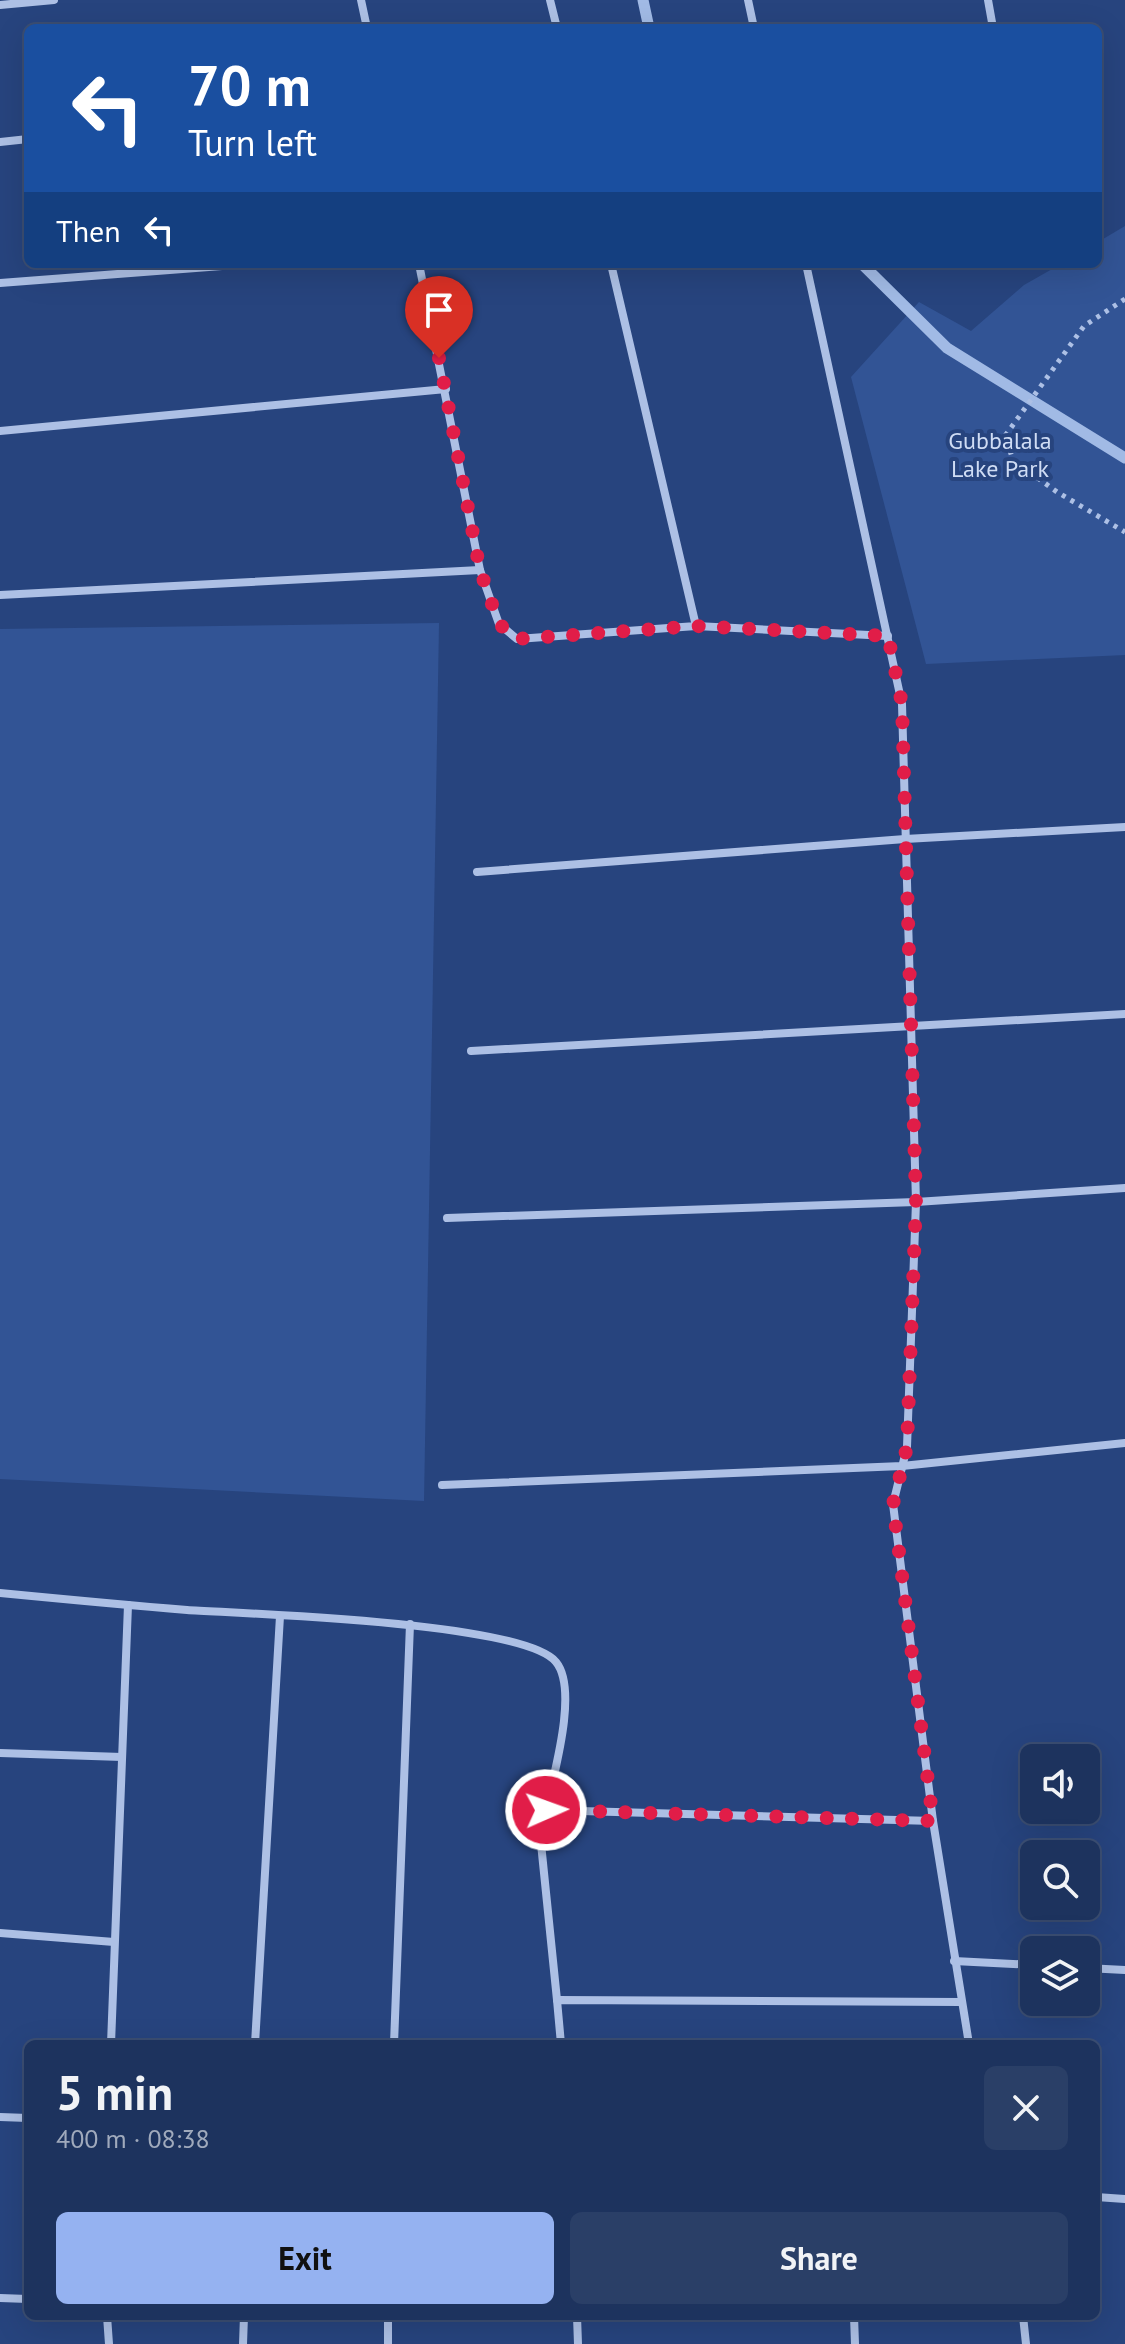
<!DOCTYPE html>
<meta charset="utf-8">
<style>
body{margin:0;font-family:"PT Sans",sans-serif;background:#2a3f67;color:#f1f3f6;height:100vh;display:flex;flex-direction:column;font-size:30px;white-space:nowrap}
*{box-sizing:border-box;margin:0}
p{font-size:26px;color:#a0aabc}
.icon{flex:none;width:44px;height:44px;fill:none;stroke:currentColor;stroke-width:2;stroke-linecap:round;stroke-linejoin:round}
.map{position:relative;flex:1;overflow:hidden}
.sheet{position:absolute;left:24px;top:2040px;width:1076px;height:280px;display:flex;flex-direction:column;background:#1d335e;border-radius:12px;box-shadow:0 8px 32px #0002,0 0 0 2px #3b4e73}
.sheet>*{flex:none}
.guide{position:absolute;left:24px;top:24px;width:1078px;height:244px;border-radius:12px;box-shadow:0 8px 32px #0002,0 0 0 2px #3b4e73;background:#1a4fa0;color:#fff;overflow:hidden}
.controls{position:absolute;left:1020px;top:1744px;display:grid;gap:16px}
.controls a{display:grid;place-items:center;width:80px;height:80px;border-radius:12px;background:#1d335e;box-shadow:0 8px 32px #0002,0 0 0 2px #3b4e73;font-size:40px}
.pin{position:absolute;display:grid;place-items:center;width:68px;height:68px;color:#fff;margin:-82px -34px;border-radius:50% 50% 50% 0;rotate:-45deg;box-shadow:0 0 8px #0007}
.pin .icon{rotate:45deg}
.me{position:absolute;width:88px;margin:-44px;rotate:88deg;stroke-linejoin:round;filter:drop-shadow(0 0 6px #0008)}
.turn{display:flex;align-items:center;gap:28px;height:168px;padding:0 32px;font-size:36px}
.turn .icon{width:104px;height:104px;stroke-width:2.5}
.turn b{display:block;font-size:56px;line-height:68px}
.then{display:flex;align-items:center;height:76px;padding:0 32px;background:#0003;gap:16px;font-size:30px}
.round{display:grid;place-items:center;flex:none;width:84px;height:84px;border-radius:12px;background:#2a3f67}
.headline{display:flex;align-items:center;justify-content:space-between;height:136px;padding:0 32px}
h1{font-size:48px;font-weight:600;line-height:60px}
.action{display:flex;gap:16px;margin-top:auto;padding:16px 32px}
.action a{flex:1;height:92px;border-radius:12px;background:#95b2f1;color:#111;font-size:32px;font-weight:600;line-height:92px;text-align:center}
.action a+a{background:#2a3f67;color:#f1f3f6}
.map>svg:first-child{display:block}
</style>
<div class="map">
<svg width="1125" height="2344" viewBox="0 0 1125 2344">
<rect width="100%" height="100%" fill="#27447e"/>
<g fill="#325495">
<path d="M 1125,226 L 1125,655 L 926,664 L 851,377 L 919,302 L 971,331 L 1024,285 L 1061,264 L 1098,264 L 1098,242 Z"/>
<path d="M 439,623 L 424,1501 L 0,1479 L 0,629 Z"/>
</g>
<g fill="none" stroke-linecap="round" stroke-linejoin="round">
<g stroke="#a1bae5" stroke-width="11">
<path d="M 643,0 L 649,28"/>
<path d="M 862,264 L 947,348 L 1125,458"/>
</g>
<path stroke="#adc0e5" stroke-width="5" stroke-dasharray="4 6" stroke-linecap="butt" d="M 1125,299 L 1084,326 L 1005,436 L 1013,460 L 1057,492 L 1125,532"/>
<g stroke="#adc0e5" stroke-width="8">
<path d="M 361,0 L 367,28"/>
<path d="M 550,0 L 557,28"/>
<path d="M 748,0 L 754,28"/>
<path d="M 988,0 L 993,28"/>
<path d="M 0,5 L 54,0"/>
<path d="M 0,142 L 28,139"/>
<path d="M 806,264 L 902,704 L 916,1202 L 907,1447 L 893,1504 L 933,1821 L 969,2044"/>
<path d="M 0,283 L 248,264"/>
<path d="M 0,431 L 446,389"/>
<path d="M 480,570 L 499,624 L 517,639 L 696,626 L 611,264"/>
<path d="M 0,595 L 480,570 L 419,264"/>
<path d="M 696,626 L 888,636"/>
<path d="M 477,872 L 905,839 L 1125,827"/>
<path d="M 471,1051 L 1125,1014"/>
<path d="M 447,1218 L 916,1202 L 1125,1188"/>
<path d="M 442,1485 L 902,1466 L 1125,1443"/>
<path d="M 0,1593 C 62,1599 125,1605 187,1610 C 250,1614 523,1622 556,1662 C 579,1690 553,1777 546,1810"/>
<path d="M 0,1753 L 122,1757"/>
<path d="M 0,1933 L 114,1942"/>
<path d="M 954,1961 L 1034,1965"/>
<path d="M 1086,1968 L 1125,1970"/>
<path d="M 557,2000 L 539,1824 L 546,1810 L 933,1821"/>
<path d="M 111,2044 L 128,1605"/>
<path d="M 255,2044 L 280,1616"/>
<path d="M 394,2044 L 410,1624"/>
<path d="M 561,2044 L 557,2000 L 961,2002"/>
<path d="M 0,2117 L 28,2118"/>
<path d="M 1096,2197 L 1125,2199"/>
<path d="M 0,2298 L 28,2299"/>
<path d="M 107,2316 L 109,2344"/>
<path d="M 577,2316 L 578,2344"/>
<path d="M 854,2316 L 855,2344"/>
<path d="M 1023,2316 L 1026,2344"/>
<path d="M 243,2344 L 244,2316"/>
<path d="M 388,2344 L 388,2316"/>
</g>
</g>
<g fill="none" stroke-linecap="round" stroke-linejoin="round">
<path stroke="#e11d48" stroke-width="14" stroke-dasharray="0 25.2" d="M 439,358 L 480,570 L 499,624 L 517,639 L 696,626 L 888,636 L 902,704 L 916,1202 L 907,1447 L 893,1504 L 933,1821 L 546,1810"/>
</g>
<g text-anchor="middle" dominant-baseline="central" stroke-width="8" stroke-linejoin="round" paint-order="stroke">
<g font-size="24" fill="#cfdcf4" stroke="#27447e">
<text x="1000" y="440">Gubbalala<tspan x="1000" dy="28">Lake Park</tspan></text>
</g>
</g>
</svg>
<div class="controls">
<a><svg class="icon" aria-label="sound" viewBox="0 0 24 24"><path d="M4 9h4l5-4v14l-5-4H4zM17 9q2 3 0 6"/></svg></a>
<a><svg class="icon" aria-label="search" viewBox="0 0 24 24"><circle cx="10" cy="10" r="6"/><path d="M15 15l6 6"/></svg></a>
<a><svg class="icon" aria-label="layers" viewBox="0 0 24 24"><path d="M12 4l9 5-9 5-9-5zM3 14l9 5 9-5"/></svg></a>
</div>
<div class="pin" style="left:439px;top:358px;background:#d93025"><svg class="icon" aria-label="arrive" viewBox="0 0 24 24"><path d="M6 21V4h12l-3 4 3 4H6"/></svg></div>
<svg class="me" style="left:546px;top:1810px" viewBox="-20 -20 40 40"><circle r="17" fill="#e11d48" stroke="#fff" stroke-width="3"/><path d="M0-11L8 9 0 5-8 9z" fill="#fff"/></svg>
<div class="guide">
<div class="turn"><svg class="icon" aria-label="left" viewBox="0 0 24 24"><path d="M17 20v-9H6M10 6l-5 5 5 5"/></svg><div><b>70 m</b>Turn left</div></div>
<div class="then">Then<svg class="icon" aria-label="left" viewBox="0 0 24 24"><path d="M17 20v-9H6M10 6l-5 5 5 5"/></svg></div>
</div>
<section class="sheet">
<div class="headline"><div><h1>5 min</h1><p>400 m · 08:38</p></div><a class="round"><svg class="icon" aria-label="close" viewBox="0 0 24 24"><path d="M6 6l12 12M18 6L6 18"/></svg></a></div>
<div class="action"><a>Exit</a><a>Share</a></div>
</section>
</div>
